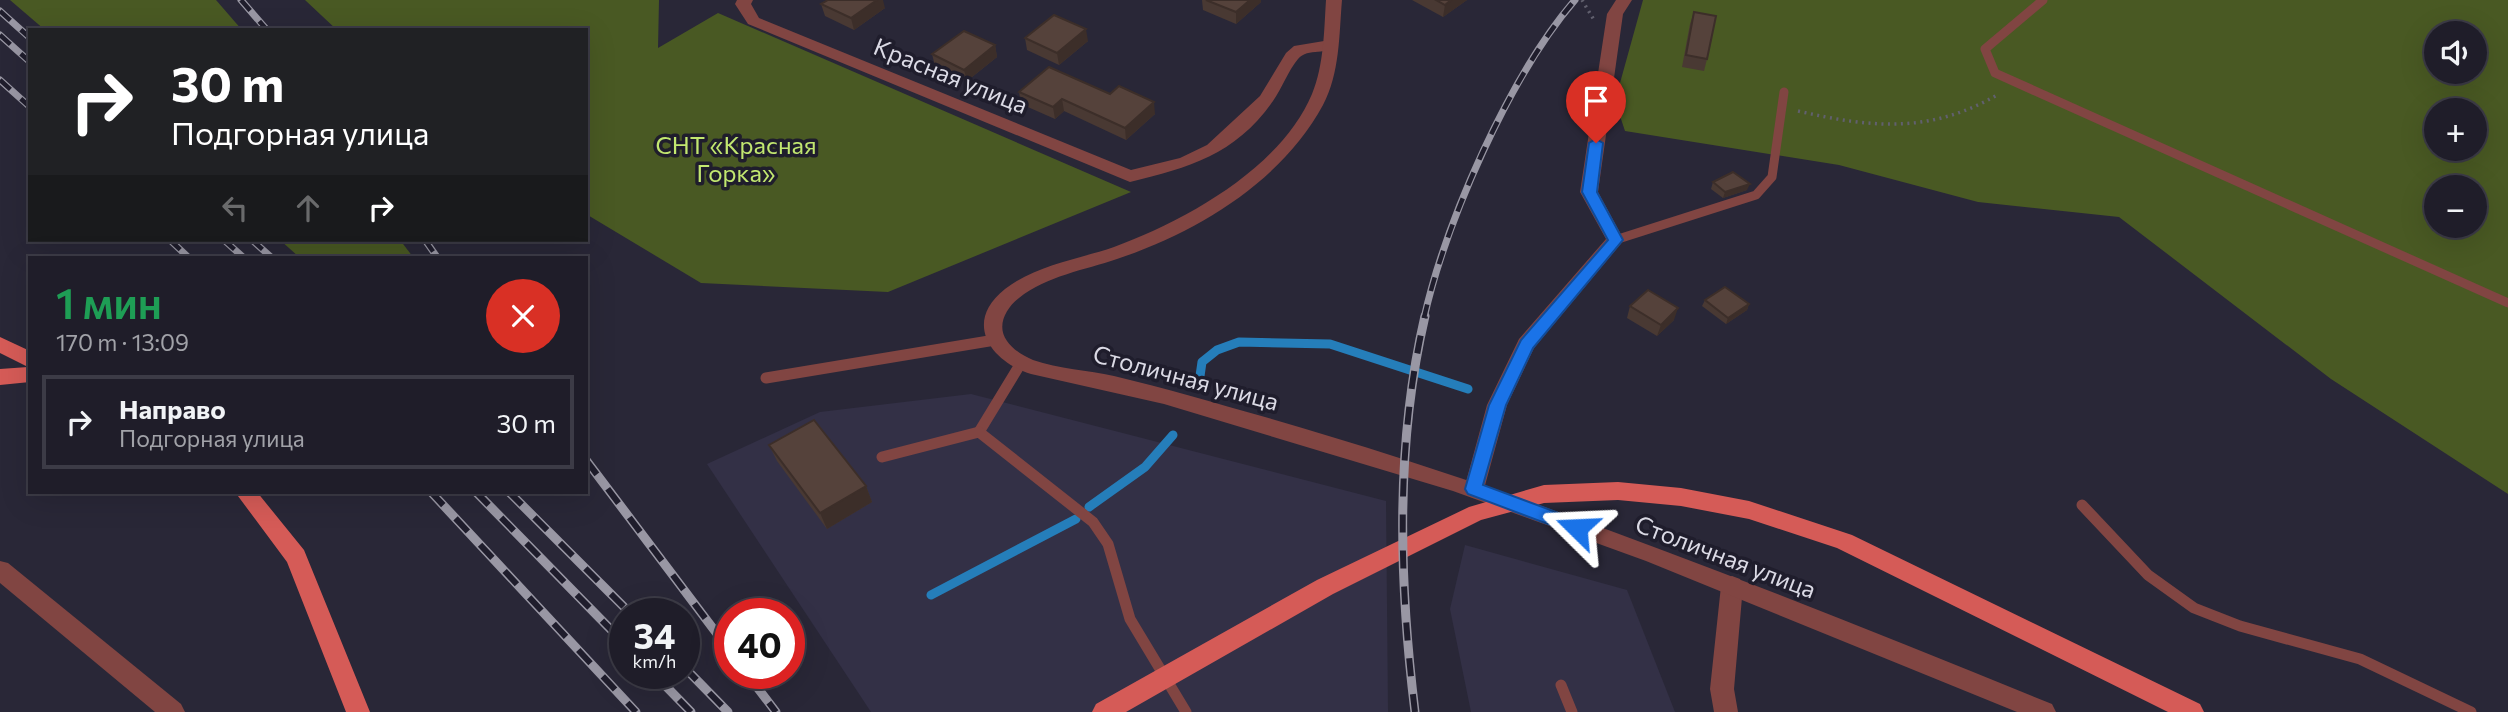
<!DOCTYPE html>
<html lang="ru">
<meta charset="utf-8">
<style>
body{margin:0;font-family:Commissioner,sans-serif;background:#272631;color:#f1f3f6;height:100vh;display:flex;flex-direction:column;font-size:26px;white-space:nowrap}
*{box-sizing:border-box;margin:0}
p{font-size:23px;color:#a1a2a8}
.icon{flex:none;width:38px;height:38px;fill:none;stroke:currentColor;stroke-width:2;stroke-linecap:round;stroke-linejoin:round}
.map{position:relative;flex:1;overflow:hidden}
.sheet{position:absolute;left:28px;top:256px;width:560px;height:238px;display:flex;flex-direction:column;background:#1f1d29;border-radius:0px;box-shadow:0 7px 28px #0002,0 0 0 2px #3c3b46}
.sheet>*{flex:none}
.top-card{position:absolute;left:28px;top:28px;width:560px;height:214px;border-radius:0px;box-shadow:0 7px 28px #0002,0 0 0 2px #3c3b46;background:#202124;color:#fff;overflow:hidden}
.controls{position:absolute;left:2424px;top:21px;display:grid;gap:14px}
.controls a{display:grid;place-items:center;width:63px;height:63px;border-radius:50%;background:#1f1d29;box-shadow:0 7px 28px #0002,0 0 0 2px #3c3b46;font-size:35px}
.speed{position:absolute;left:609px;top:598px;display:flex;gap:14px;font-size:35px;font-weight:700;text-align:center}
.speed>*{display:grid;place-content:center;width:91px;height:91px;border-radius:50%;background:#1f1d29;box-shadow:0 7px 28px #0002,0 0 0 2px #3c3b46;line-height:1}
.speed small{font-size:18px;font-weight:400}
.speed .limit{border:10px solid #d22;background:#fff;color:#111}
.pin{position:absolute;display:grid;place-items:center;width:60px;height:60px;color:#fff;margin:-72px -30px;border-radius:50% 50% 50% 0;rotate:-45deg;box-shadow:0 0 7px #0007}
.pin .icon{rotate:45deg}
.me{position:absolute;width:77px;margin:-38px;rotate:291deg;stroke-linejoin:round;filter:drop-shadow(0 0 5px #0008)}
.turn{display:flex;align-items:center;gap:24px;height:147px;padding:0 28px;font-size:32px}
.turn .icon{width:91px;height:91px;stroke-width:2.5}
.turn b{display:block;font-size:49px;line-height:60px}
.lanes{display:flex;align-items:center;height:66px;padding:0 28px;background:#0003;justify-content:center;gap:35px;direction:ltr}
.lanes .off{opacity:.35}
.round{display:grid;place-items:center;flex:none;width:74px;height:74px;border-radius:37px;background:#272631}
.overview{display:flex;align-items:center;justify-content:space-between;height:119px;padding:0 28px}
h1{font-size:42px;font-weight:600;line-height:52px;color:#1e9e55}
ul{padding:0;list-style:none}
li{display:flex;align-items:center;gap:21px;height:94px;margin:0 14px 10px;padding:0 14px;border:4px solid #3c3b46;border-radius:0px}
li div{flex:1}
li b{display:block;font-size:26px}
li em{font-style:normal}
.map>svg:first-child{display:block}
</style>
<div class="map">
<svg width="2508" height="712" viewBox="0 0 2508 712">
<rect width="100%" height="100%" fill="#292737"/>
<g fill="#333046">
<path d="M 971,394 L 1386,501 L 1388,712 L 871,712 L 707,464 L 820,412 Z"/>
<path d="M 1465,545 L 1627,590 L 1675,712 L 1471,712 L 1450,609 Z"/>
</g>
<g fill="#495923" fill-rule="evenodd">
<path d="M 10,0 L 216,0 L 242,30 L 45,30 Z"/>
<path d="M 305,0 L 659,0 L 658,48 L 718,13 L 1131,192 L 888,292 L 701,283 L 586,214 L 586,30 L 337,30 Z"/>
<path d="M 1643,0 L 2508,0 L 2508,494 L 2331,379 L 2119,217 L 1978,202 L 1839,165 L 1625,131 L 1615,101 ZM 2436,33 L 2474,33 L 2474,72 L 2436,72 ZM 2436,110 L 2474,110 L 2474,149 L 2436,149 ZM 2436,187 L 2474,187 L 2474,226 L 2436,226 Z"/>
<path d="M 280,240 L 400,240 L 413,257 L 299,257 Z"/>
</g>
<g fill="none" stroke-linecap="round" stroke-linejoin="round">
<g stroke="#257eba" stroke-width="9">
<path d="M 1200,376 L 1202,362 L 1217,350 L 1239,342 L 1330,344 L 1468,389"/>
<path d="M 1089,507 L 1145,467 L 1173,435"/>
<path d="M 931,595 L 1076,519"/>
</g>
<g stroke="#61606e" stroke-width="3.5" stroke-dasharray="2 4.5" stroke-linecap="butt">
<path d="M 1582,0 L 1594,20"/>
<path d="M 1798,111 C 1872,128 1930,134 1999,94"/>
</g>
<g stroke="#814542" stroke-width="9">
<path d="M 2043,0 L 1985,49 L 1995,73 L 2508,303"/>
<path d="M 1615,240 L 1756,195 L 1772,177 L 1784,92"/>
</g>
<g stroke="#814542" stroke-width="11">
<path d="M 766,378 L 995,340"/>
<path d="M 979,432 L 1021,363"/>
<path d="M 882,457 L 979,432 L 1093,522 L 1108,544 L 1130,619 L 1186,712"/>
<path d="M 2082,505 L 2148,575 L 2194,608 L 2240,626 L 2360,659 L 2471,712"/>
<path d="M 1561,685 L 1572,712"/>
</g>
<g fill="#814542" fill-rule="evenodd">
<path d="M 737,0 L 753,0 L 751,4 L 759,18 L 1131,170 L 1180,158 L 1207,145 L 1260,96 L 1286,53 L 1294,46 L 1330,40 L 1338,45 C 1328,56 1308,47 1298,59 C 1288,71 1282,88 1273,101 C 1235,155 1190,167 1130,182 L 748,24 L 735,4 Z"/>
<path d="M 1616,0 L 1632,0 L 1623,14 L 1598,192 L 1624,240 L 1534,348 L 1507,405 L 1484,489 L 1481,495 L 1474,498 L 1467,495 L 1464,489 L 1487,405 L 1519,339 L 1606,239 L 1580,192 L 1607,14 Z"/>
<path d="M 1732,576 L 1740,579 L 1743,586 L 1734,689 L 1738,712 L 1714,712 L 1710,689 L 1721,586 L 1724,579 Z"/>
</g>
<g fill="#814542" fill-rule="evenodd">
<path d="M 1326,0 L 1342,0 C 1339,35 1340,73 1323,105 C 1282,181 1198,232 1117,259 C 1085,270 1046,276 1019,298 C 1006,308 996,326 1007,341 C 1013,350 1024,356 1033,360 C 1059,369 1088,370 1114,376 C 1165,388 1215,403 1265,417 C 1534,494 1793,599 2052,704 L 2056,712 L 2017,712 L 1646,561 L 1453,491 L 1164,404 L 1031,374 C 990,361 963,322 1005,289 C 1036,265 1079,259 1114,247 C 1185,221 1281,168 1312,94 C 1324,65 1324,31 1326,0 Z"/>
<path d="M 0,561 L 8,563 L 181,704 L 185,712 L 155,712 L 0,583 Z"/>
</g>
<g fill="#d55b57" fill-rule="evenodd">
<path d="M 0,337 L 30,351 L 30,382 L 0,385 L 0,369 L 28,367 L 0,353 Z"/>
<path d="M 1618,482 L 1681,488 L 1749,501 L 1852,535 L 2200,704 L 2204,712 L 2168,712 L 1837,548 L 1749,519 L 1681,506 L 1618,500 L 1544,503 L 1481,520 L 1333,594 L 1126,712 L 1092,712 L 1096,704 L 1317,580 L 1469,507 L 1544,485 Z"/>
<path d="M 235,492 L 257,492 L 304,550 L 370,712 L 346,712 L 287,562 Z"/>
</g>
<g stroke="#9997a4" stroke-width="7">
<g id="rail-far1">
<path d="M 241,0 L 267,30"/>
<path d="M 0,11 L 30,38"/>
<path d="M 0,35 L 30,62"/>
<path d="M 0,80 L 30,107"/>
<path d="M 170,240 L 188,257"/>
<path d="M 224,240 L 243,257"/>
<path d="M 252,240 L 271,257"/>
<path d="M 425,240 L 437,257"/>
<path d="M 1424,318 C 1446,221 1510,75 1575,0"/>
</g>
</g>
<g stroke="#9997a4" stroke-width="9">
<g id="rail">
<path d="M 586,460 L 730,651"/>
<path d="M 431,492 L 636,712"/>
<path d="M 476,492 L 625,644"/>
<path d="M 509,492 L 631,614"/>
<path d="M 684,667 L 728,712"/>
<path d="M 654,674 L 691,712"/>
<path d="M 747,674 L 776,712"/>
<path d="M 1415,712 C 1399,581 1395,445 1425,316"/>
</g>
</g>
<use href="#rail-far1" stroke="#1f1d2c" stroke-width="4.5" stroke-dasharray="14" stroke-linecap="butt"/>
<use href="#rail" stroke="#1f1d2c" stroke-width="6" stroke-dasharray="18" stroke-linecap="butt"/>
</g>
<g fill="#493933">
<path d="M 1202,0 L 1261,0 L 1261,2 L 1236,24 L 1203,10 Z"/>
<path d="M 1412,0 L 1467,0 L 1443,17 Z"/>
<path d="M 821,4 L 885,8 L 854,30 L 825,16 Z"/>
<path d="M 1694,12 L 1707,59 L 1704,71 L 1682,67 L 1690,24 Z"/>
<path d="M 1025,38 L 1088,41 L 1059,65 L 1027,50 Z"/>
<path d="M 995,45 L 997,57 L 967,81 L 935,66 L 932,54 Z"/>
<path d="M 1019,92 L 1155,114 L 1126,140 L 1064,111 L 1055,119 L 1021,104 Z"/>
<path d="M 1713,182 L 1747,190 L 1723,198 L 1711,189 Z"/>
<path d="M 1705,300 L 1749,304 L 1747,310 L 1726,324 L 1702,306 Z"/>
<path d="M 1630,306 L 1674,320 L 1657,336 L 1627,318 Z"/>
<path d="M 769,445 L 866,486 L 872,502 L 827,529 L 777,461 Z"/>
</g>
<g fill="#3c2e29">
<path d="M 877,0 L 883,0 L 885,8 L 854,30 L 851,18 Z"/>
<path d="M 1250,0 L 1261,0 L 1261,2 L 1236,24 L 1236,12 Z"/>
<path d="M 1451,0 L 1467,0 L 1443,17 L 1445,5 Z"/>
<path d="M 1086,29 L 1088,41 L 1059,65 L 1057,53 Z"/>
<path d="M 995,45 L 997,57 L 967,81 L 964,70 Z"/>
<path d="M 1062,99 L 1064,111 L 1055,119 L 1053,107 Z"/>
<path d="M 1154,102 L 1155,114 L 1126,140 L 1125,128 Z"/>
<path d="M 1750,184 L 1747,190 L 1723,198 L 1725,192 Z"/>
<path d="M 1749,304 L 1747,310 L 1726,324 L 1728,318 Z"/>
<path d="M 1678,308 L 1674,320 L 1657,336 L 1661,325 Z"/>
<path d="M 866,486 L 872,502 L 827,529 L 820,513 Z"/>
</g>
<g fill="#55423b" stroke="#3c2e29" stroke-width="2">
<path d="M 828,0 L 877,0 L 851,18 L 821,4 Z"/>
<path d="M 1206,0 L 1250,0 L 1236,12 Z"/>
<path d="M 1436,0 L 1451,0 L 1445,5 Z"/>
<path d="M 1694,12 L 1716,16 L 1707,59 L 1686,55 Z"/>
<path d="M 1054,15 L 1086,29 L 1057,53 L 1025,38 Z"/>
<path d="M 964,31 L 995,45 L 964,70 L 932,54 Z"/>
<path d="M 1049,67 L 1110,94 L 1119,86 L 1154,102 L 1125,128 L 1062,99 L 1053,107 L 1019,92 Z"/>
<path d="M 1733,172 L 1750,184 L 1725,192 L 1713,182 Z"/>
<path d="M 1725,287 L 1749,304 L 1728,318 L 1705,300 Z"/>
<path d="M 1648,290 L 1678,308 L 1661,325 L 1630,306 Z"/>
<path d="M 814,420 L 866,486 L 820,513 L 769,445 Z"/>
</g>
<path fill="#1a73e8" stroke="#114b97" stroke-width="2" d="M 1596,139 L 1603,143 L 1597,192 L 1623,240 L 1533,348 L 1506,405 L 1483,485 L 1583,522 L 1586,528 L 1583,533 L 1577,535 L 1468,494 L 1465,489 L 1489,405 L 1521,340 L 1608,240 L 1582,192 L 1589,143 Z"/>
<g text-anchor="middle" dominant-baseline="central" stroke-width="7" stroke-linejoin="round" paint-order="stroke">
<g font-size="24" fill="#dbdae5" stroke="#1f1d2c">
<text transform="translate(951 75) rotate(22)">Красная улица</text>
<text transform="translate(1186 377) rotate(15)">Столичная улица</text>
<text transform="translate(1726 556) rotate(21)">Столичная улица</text>
</g>
<g font-size="24" fill="#c2e770" stroke="#1f1d2c">
<text x="736" y="144">СНТ «Красная<tspan x="736" dy="28">Горка»</tspan></text>
</g>
</g>
</svg>
<div class="controls">
<a><svg class="icon" aria-label="sound" viewBox="0 0 24 24"><path d="M4 9h4l5-4v14l-5-4H4zM17 9q2 3 0 6"/></svg></a>
<a>+</a>
<a>−</a>
</div>
<div class="speed"><div>34<small>km/h</small></div><div class="limit">40</div></div>
<div class="pin" style="left:1596px;top:143px;background:#d93025"><svg class="icon" aria-label="arrive" viewBox="0 0 24 24"><path d="M6 21V4h12l-3 4 3 4H6"/></svg></div>
<svg class="me" style="left:1577px;top:528px" viewBox="-20 -20 40 40"><path d="M0-17L14 15 0 8-14 15z" fill="#1a73e8" stroke="#fff" stroke-width="4"/></svg>
<div class="top-card">
<div class="turn"><svg class="icon" aria-label="right" viewBox="0 0 24 24"><path d="M7 20v-9h11M14 6l5 5-5 5"/></svg><div><b>30 m</b>Подгорная улица</div></div>
<div class="lanes"><svg class="icon off" aria-label="left" viewBox="0 0 24 24"><path d="M17 20v-9H6M10 6l-5 5 5 5"/></svg><svg class="icon off" aria-label="ahead" viewBox="0 0 24 24"><path d="M12 20V5M6 11l6-6 6 6"/></svg><svg class="icon" aria-label="right" viewBox="0 0 24 24"><path d="M7 20v-9h11M14 6l5 5-5 5"/></svg></div>
</div>
<section class="sheet">
<div class="overview"><div><h1>1 мин</h1><p>170 m · 13:09</p></div><a class="round" style="background:#d93025;color:#fff"><svg class="icon" aria-label="close" viewBox="0 0 24 24"><path d="M6 6l12 12M18 6L6 18"/></svg></a></div>
<ul>
<li><svg class="icon" aria-label="right" viewBox="0 0 24 24"><path d="M7 20v-9h11M14 6l5 5-5 5"/></svg><div><b>Направо</b><p>Подгорная улица</p></div><em>30 m</em></li>
</ul>
</section>
</div>
